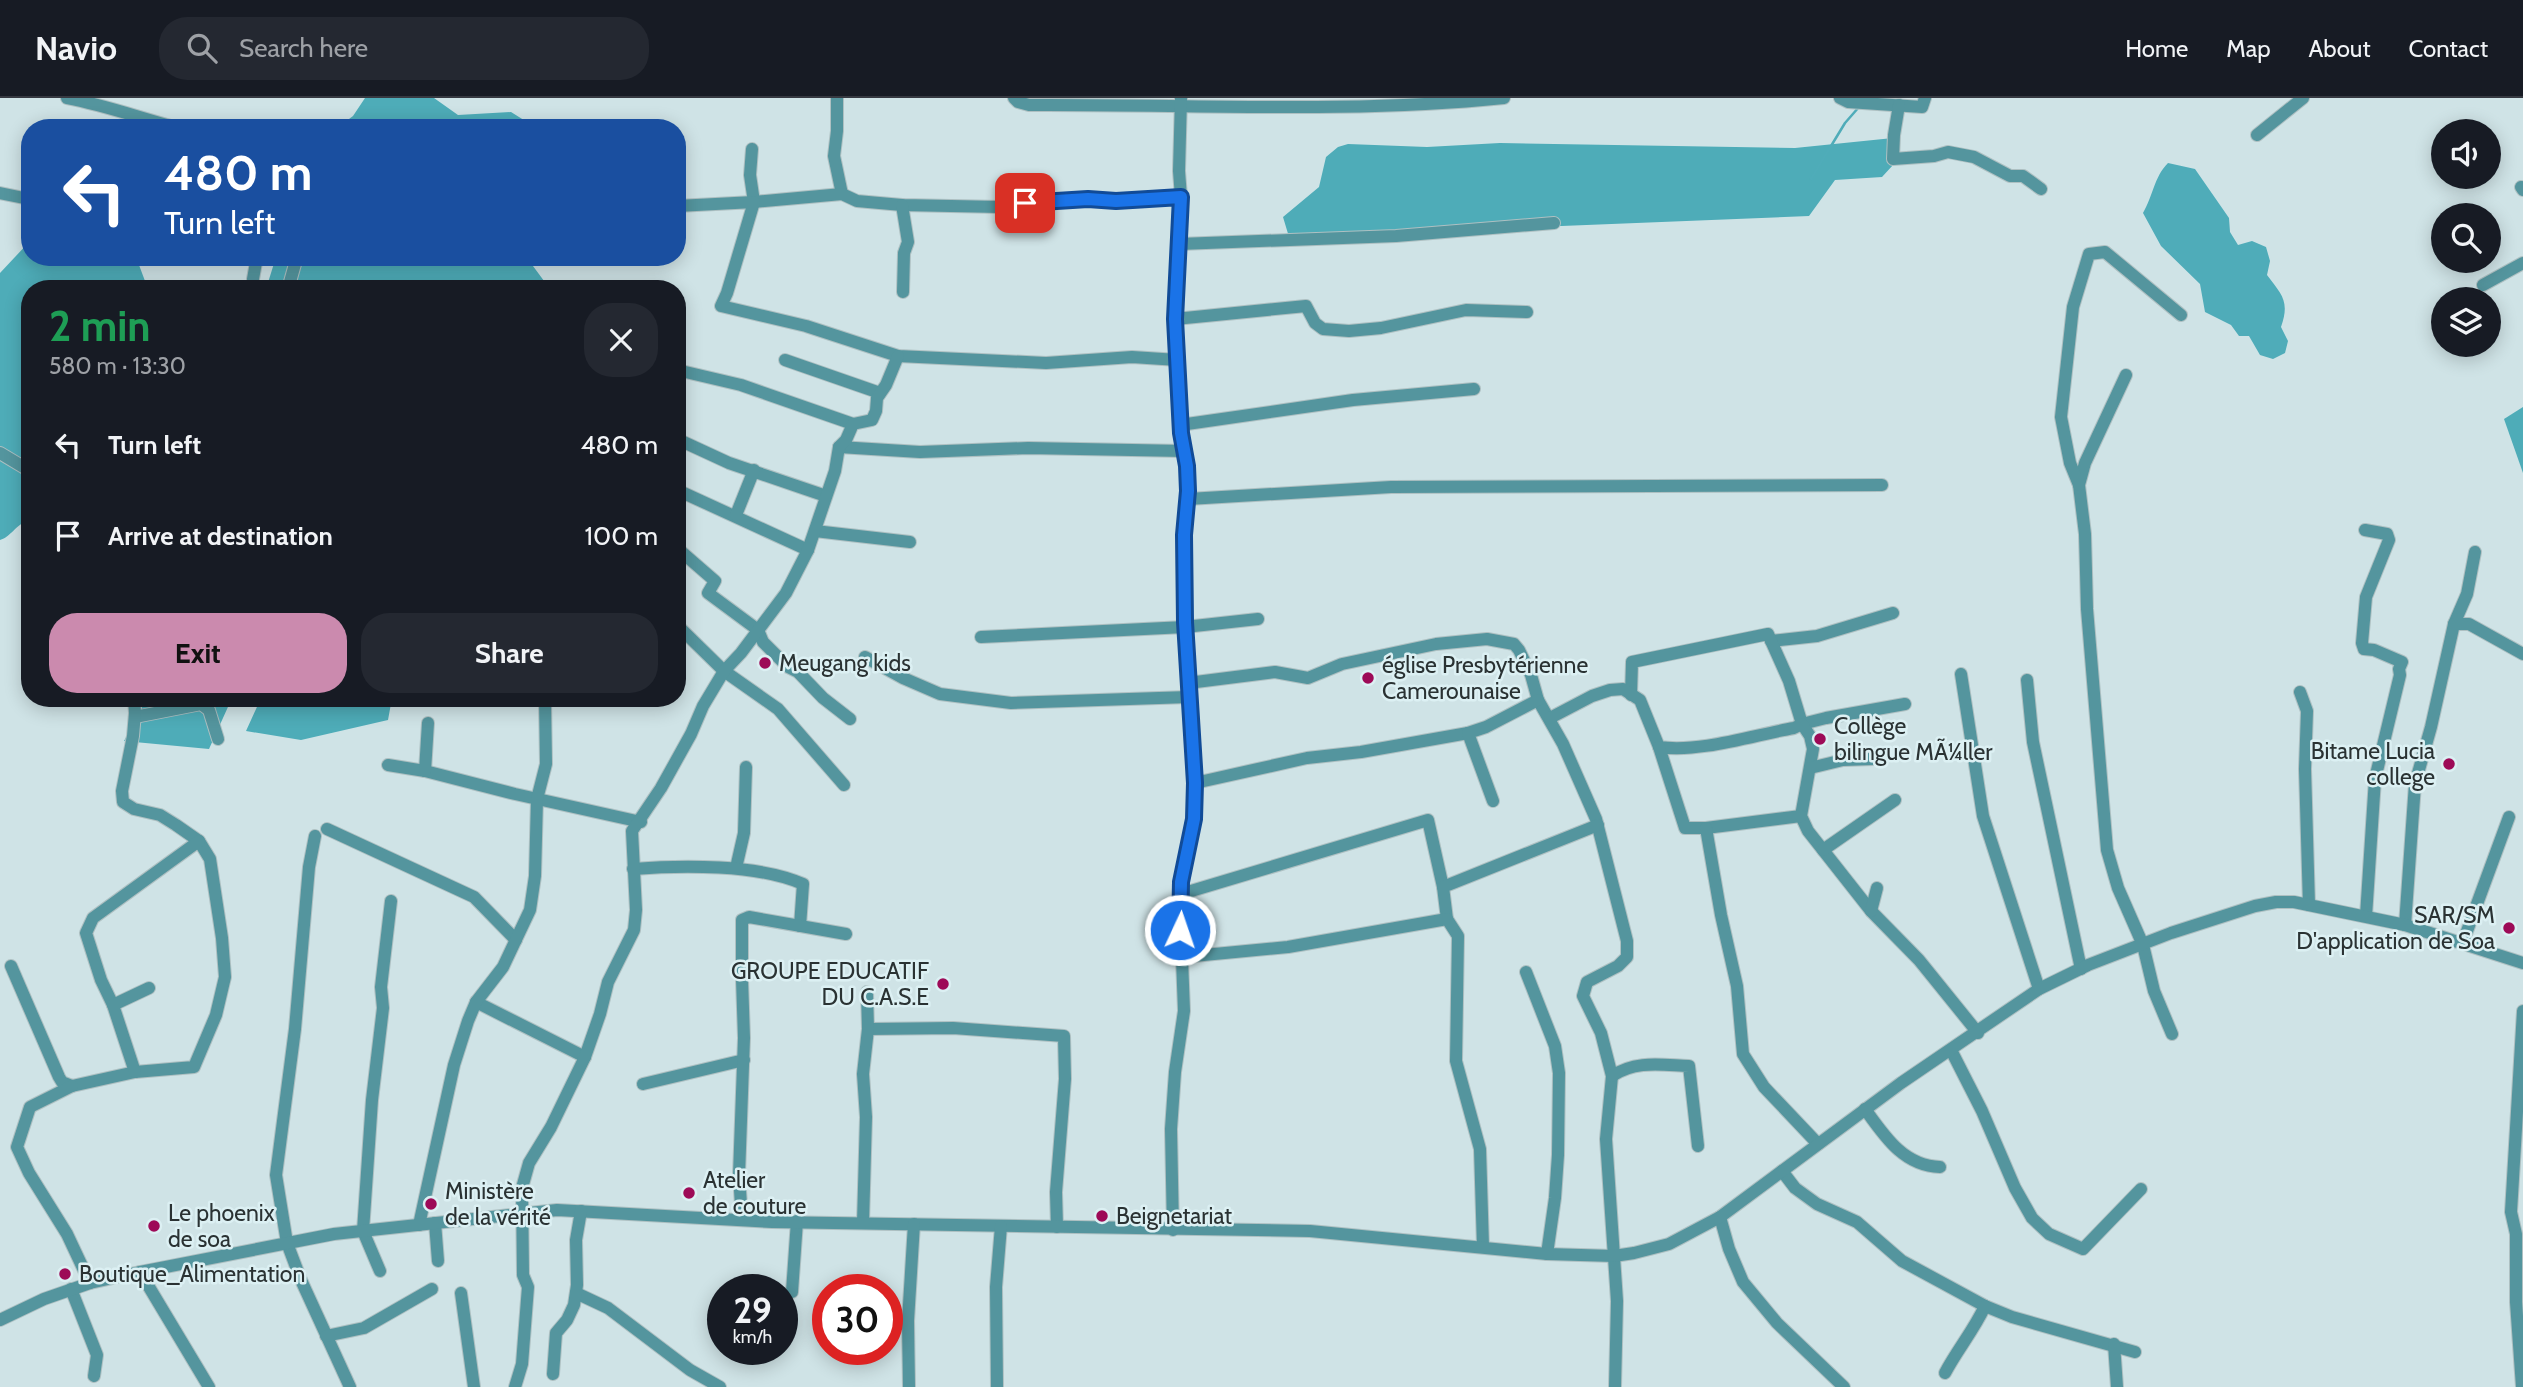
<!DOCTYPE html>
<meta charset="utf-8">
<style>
body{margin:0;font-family:Cabin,sans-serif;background:#242831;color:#f1f3f6;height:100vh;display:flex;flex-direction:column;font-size:26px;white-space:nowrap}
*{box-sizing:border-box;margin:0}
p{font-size:23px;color:#9ea1a6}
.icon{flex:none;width:38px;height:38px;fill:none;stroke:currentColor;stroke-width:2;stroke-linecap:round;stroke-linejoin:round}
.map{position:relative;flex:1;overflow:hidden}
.sheet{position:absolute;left:21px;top:182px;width:665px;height:427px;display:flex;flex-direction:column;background:#171b24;border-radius:28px;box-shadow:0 4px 18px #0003}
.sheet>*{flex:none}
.banner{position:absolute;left:21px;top:21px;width:665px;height:147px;border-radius:28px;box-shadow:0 4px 18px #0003;background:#1a4fa0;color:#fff;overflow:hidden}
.fabs{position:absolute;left:2431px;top:21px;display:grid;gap:14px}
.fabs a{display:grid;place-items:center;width:70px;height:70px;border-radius:50%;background:#171b24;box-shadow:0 4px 18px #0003;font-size:35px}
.speed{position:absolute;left:707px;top:1176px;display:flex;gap:14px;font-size:35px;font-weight:700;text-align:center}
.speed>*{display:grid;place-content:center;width:91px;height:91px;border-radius:50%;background:#171b24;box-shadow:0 4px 18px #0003;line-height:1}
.speed small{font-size:18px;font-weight:400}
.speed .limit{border:10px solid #d22;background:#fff;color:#111}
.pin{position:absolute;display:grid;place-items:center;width:60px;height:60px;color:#fff;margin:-30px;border-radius:14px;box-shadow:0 4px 10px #0006}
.me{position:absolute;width:77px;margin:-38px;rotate:3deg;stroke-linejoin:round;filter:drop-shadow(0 0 5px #0008)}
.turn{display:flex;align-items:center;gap:24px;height:147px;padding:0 28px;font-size:32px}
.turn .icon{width:91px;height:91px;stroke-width:2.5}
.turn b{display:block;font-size:49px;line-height:60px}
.round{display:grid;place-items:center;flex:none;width:74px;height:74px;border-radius:28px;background:#242831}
.head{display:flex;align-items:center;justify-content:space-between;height:119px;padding:0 28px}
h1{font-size:42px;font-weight:700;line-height:52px;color:#1e9e55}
.button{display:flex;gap:14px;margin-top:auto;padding:14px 28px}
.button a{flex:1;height:80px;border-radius:28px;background:#cb8aae;color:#111;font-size:28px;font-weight:700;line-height:80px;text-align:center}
.button a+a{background:#242831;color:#f1f3f6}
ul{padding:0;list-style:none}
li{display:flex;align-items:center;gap:21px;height:91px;padding:0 28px}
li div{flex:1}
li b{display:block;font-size:26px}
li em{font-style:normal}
header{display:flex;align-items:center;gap:42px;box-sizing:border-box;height:98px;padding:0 35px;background:#171b24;border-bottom:2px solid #363941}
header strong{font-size:33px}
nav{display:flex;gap:38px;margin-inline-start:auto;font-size:24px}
.search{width:490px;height:63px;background:#242831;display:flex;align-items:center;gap:18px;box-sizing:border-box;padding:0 24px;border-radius:28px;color:#9ea1a6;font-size:26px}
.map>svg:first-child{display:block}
</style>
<header>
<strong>Navio</strong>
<div class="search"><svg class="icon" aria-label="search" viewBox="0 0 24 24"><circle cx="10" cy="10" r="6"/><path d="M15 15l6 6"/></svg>Search here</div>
<nav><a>Home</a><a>Map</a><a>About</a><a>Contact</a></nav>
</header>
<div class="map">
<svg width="2523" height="1289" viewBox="0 0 2523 1289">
<rect width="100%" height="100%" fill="#cfe3e6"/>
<g fill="#4eacb8">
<path d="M 365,0 L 434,0 L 458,17 L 511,14 L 527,24 L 526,30 L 337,30 L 353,18 Z"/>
<path d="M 1893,40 L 1893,67 L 1882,79 L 1835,82 L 1809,118 L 1289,139 L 1283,119 L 1319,89 L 1326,59 L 1338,49 L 1348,46 L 1427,49 L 1500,45 L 1795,50 Z"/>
<path d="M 30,143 L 30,159 L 136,159 L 148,191 L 30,191 L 30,421 C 15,427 11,439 0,442 L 0,175 Z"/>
<path d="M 276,159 L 530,159 L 530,164 L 550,191 L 266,191 Z"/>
<path d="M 2523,309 L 2523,375 L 2504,321 Z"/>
<path d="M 139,600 L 232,600 L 209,651 L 124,643 L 142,610 Z"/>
<path d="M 261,600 L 293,600 L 295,603 L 312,604 L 314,600 L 392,600 L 388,622 L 301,642 L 246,633 Z"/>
</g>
<path fill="#4facb9" d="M 2168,65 L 2195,71 L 2229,120 L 2230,134 L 2238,147 L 2252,143 L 2266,149 L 2270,163 L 2267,177 C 2282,197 2290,203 2281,229 L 2288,243 L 2285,255 L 2273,261 L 2260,257 L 2249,238 L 2239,238 L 2231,227 L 2205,214 L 2200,186 L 2161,148 L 2143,115 C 2153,98 2154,79 2168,65 Z"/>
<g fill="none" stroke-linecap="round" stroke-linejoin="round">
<path stroke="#4facb9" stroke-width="2.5" d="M 1811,81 L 1845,25 L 1859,9"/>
<g stroke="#aec0c2" stroke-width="14">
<g id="minor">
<path d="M 67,0 C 105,7 140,20 178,30"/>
<path d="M 837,0 L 837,33 L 834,58 L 842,96"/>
<path d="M 1014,0 L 1018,4 L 1029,7 C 1187,6 1346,16 1504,0"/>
<path d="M 1840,0 L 1848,4 L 1922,9 L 1925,0"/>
<path d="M 1899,7 L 1894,37 L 1893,61 L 1934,58 L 1948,54 L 1974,59 L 2010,78 L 2023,78 L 2041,91"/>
<path d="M 2257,37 L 2303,0"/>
<path d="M 752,51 L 750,77 L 754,104 L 842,96 L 857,103 L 902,107 L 1000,109 L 1072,102 L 1116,103 L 1181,99"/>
<path d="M 2521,89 L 2523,92"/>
<path d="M 0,95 L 24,100"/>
<path d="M 902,107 L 908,144 L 904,155 L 903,194"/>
<path d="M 677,108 L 754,104 L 727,195 L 721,208 L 806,228 L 898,258 L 1046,265 L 1132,259 L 1178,262"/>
<path d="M 1179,146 L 1396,138 L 1554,125"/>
<path d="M 253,181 L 257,159"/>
<path d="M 2483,187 L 2523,165"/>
<path d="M 288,191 L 297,159"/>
<path d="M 1175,221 L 1306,208 L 1315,225 L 1323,231 L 1349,233 L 1381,230 L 1466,212 L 1527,214"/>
<path d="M 785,262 L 880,295"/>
<path d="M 677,272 L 741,287 L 853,326"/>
<path d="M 2126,277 L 2085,365 L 2079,387 L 2085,436 L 2087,511 L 2107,752 L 2118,790 L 2143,847 L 2154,893 L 2172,936"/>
<path d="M 1180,327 L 1353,302 L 1474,291"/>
<path d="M 677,341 L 729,365 L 826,398"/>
<path d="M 839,349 L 920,354 L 1028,350 L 1184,353"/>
<path d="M 0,355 L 30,373"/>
<path d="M 2079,387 L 2070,365 L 2061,319 L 2073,209 L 2089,156 L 2105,154 L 2181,217"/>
<path d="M 677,392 L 808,452"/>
<path d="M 1188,401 L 1391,389 L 1882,387"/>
<path d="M 736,417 L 754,372"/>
<path d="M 2365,432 L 2387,436 L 2389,442 L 2366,499 L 2362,545 L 2364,551 L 2374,552 L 2402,564 L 2399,571 L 2400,577 L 2375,681 L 2366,818"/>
<path d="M 815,433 L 910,444"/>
<path d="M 677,450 L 715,483 L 708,495 L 758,532 L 763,544 L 788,569 L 798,574 L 823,600 L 850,621"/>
<path d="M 2454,526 L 2467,496 L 2475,454"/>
<path d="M 677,527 L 724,573 L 778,611 L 844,687"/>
<path d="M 981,539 L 1185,529 L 1258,521"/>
<path d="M 1771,543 L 1817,538 L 1893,515"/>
<path d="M 865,559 L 903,580 L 940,596 L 1011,605 L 1189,599"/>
<path d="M 1961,576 L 1983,718 L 2039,891"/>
<path d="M 2027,582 L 2033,644 L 2081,871"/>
<path d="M 1188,585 L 1275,574 L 1308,580 L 1342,566 L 1436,546 L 1487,541 L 1514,546 L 1519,552 L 1531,577 L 1538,602 L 1563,646 L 1596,721 L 1627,843 L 1627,859 L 1618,868 L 1587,884 L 1583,898 L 1601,935 L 1612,978 L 1606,1041 L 1617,1203 L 1615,1289"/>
<path d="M 2300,594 L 2307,613 L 2305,671 L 2309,807"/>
<path d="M 1631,597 L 1632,564 L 1768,536 L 1789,583 L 1802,626 L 1826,620 L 1905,606"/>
<path d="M 135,619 L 201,606 L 209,612 L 218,641"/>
<path d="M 1550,620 L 1592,598 L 1610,592 L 1623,591 L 1640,602 L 1659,649 C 1700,655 1754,637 1794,630 L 1802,626 L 1810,638 L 1813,651 L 1801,718 L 1808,733 L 1871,813 L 1919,862 L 1978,935"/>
<path d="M 1659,649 L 1685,730 L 1706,730 L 1801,718"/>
<path d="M 388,667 L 425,673 L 515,696 L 641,724"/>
<path d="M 1810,670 L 1843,662 L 1873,661"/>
<path d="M 425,673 L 428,625"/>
<path d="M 1195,685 L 1307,660 L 1361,654 L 1468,635"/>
<path d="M 1493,703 L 1468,635 L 1486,629 L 1538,602"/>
<path d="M 1706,730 L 1721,817 L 1737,888 L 1743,956 L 1764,989 L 1818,1046"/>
<path d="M 327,731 L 474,799 L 516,842"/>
<path d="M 315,738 L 309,769 L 295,931 L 276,1077 L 287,1145 L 301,1182 L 350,1289"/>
<path d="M 1823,752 L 1895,702"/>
<path d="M 736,770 L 744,735 L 746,669"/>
<path d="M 633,771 C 681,767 758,766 803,786 L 800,828"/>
<path d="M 1181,796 L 1428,722 L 1443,789"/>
<path d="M 1871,813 L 1877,790"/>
<path d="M 1447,821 L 1443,789 L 1598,727"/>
<path d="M 2405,827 L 2415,686 L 2431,629 L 2454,526 L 2469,526 L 2523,556"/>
<path d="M 2463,844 L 2509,719"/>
<path d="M 1183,859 L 1288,849 L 1447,821 L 1458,838 L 1456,963 L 1480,1051 L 1483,1149"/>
<path d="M 11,868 L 59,979 L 62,984 L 72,988 L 135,974 L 194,969 L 216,917 L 225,879 L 222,840 L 210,761 L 199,743 L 176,727 L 160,717 L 134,711 L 123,704 L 122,693 L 133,638 L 135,615 L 134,600"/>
<path d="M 1526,874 L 1555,948 L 1559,975 L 1558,1057 L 1555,1100 L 1547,1156"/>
<path d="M 476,904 L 585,959"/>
<path d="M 113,907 L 101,882 L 86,835 L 93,820 L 199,743"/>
<path d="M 868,931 L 953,930 L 1064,938 L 1065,981 L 1056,1094 L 1057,1129"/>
<path d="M 1951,952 L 1982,1013 L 2015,1090 L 2032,1120 L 2049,1136 L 2083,1151 L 2141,1091"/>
<path d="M 135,974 L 113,907 L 149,890"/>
<path d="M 1612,978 C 1636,962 1661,967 1689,968 L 1698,1048"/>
<path d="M 643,986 L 744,962"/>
<path d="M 72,988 L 30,1009 L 17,1049 L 29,1075 L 67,1136 L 90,1185"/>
<path d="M 1865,1011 C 1885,1039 1904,1068 1940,1069"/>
<path d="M 1782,1073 L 1795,1090 L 1817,1106 L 1857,1124 L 1902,1163 L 1985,1208 L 2012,1219 L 2135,1254"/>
<path d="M 1720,1119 L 1729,1151 L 1743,1184 L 1777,1225 L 1844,1289"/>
<path d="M 742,1122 L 739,1077 L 744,940 L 742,881 L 742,822 L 749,819 L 846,836"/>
<path d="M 435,1125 L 438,1163"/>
<path d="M 863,1125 L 866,1019 L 863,976 L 868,931 L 867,894"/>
<path d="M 419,1127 L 454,967 L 468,923 L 476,904 L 503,869 L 530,812 L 535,778 L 537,701 L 546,666 L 545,600"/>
<path d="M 1173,1132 L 1171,1031 L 1175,974 L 1184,913 L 1180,809 L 1181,784 L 1194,721 L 1195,685 L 1185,524 L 1184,437 L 1188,393 L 1187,368 L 1181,335 L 1175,221 L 1181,99 L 1179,73 L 1181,0"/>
<path d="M 380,1173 L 363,1133 L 372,1002 L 383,910 L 381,889 L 391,803"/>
<path d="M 140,1174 L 209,1289"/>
<path d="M 71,1191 L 97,1257 L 94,1278"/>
<path d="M 792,1194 L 797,1123"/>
<path d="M 461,1195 L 474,1289"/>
<path d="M 576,1195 L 608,1210 L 690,1272 L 720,1289"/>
<path d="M 0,1222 L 44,1201 L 90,1185 L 140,1174 L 334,1136 L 557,1112 L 772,1124 L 1310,1133 L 1547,1156 L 1614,1158 L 1634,1155 L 1669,1146 L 1720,1119 L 1901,985 L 2039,891 L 2088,867 L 2171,835 L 2255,808 L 2276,804 L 2294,804 L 2405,827 L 2523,865"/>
<path d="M 326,1238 L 364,1230 L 432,1191"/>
<path d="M 2114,1246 L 2117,1289"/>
<path d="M 1945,1275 C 1957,1252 1974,1232 1985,1208"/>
<path d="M 553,1276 L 556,1235 L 567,1222 L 574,1207 L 577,1187 L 576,1142 L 581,1113"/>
<path d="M 515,1289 L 522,1266 L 528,1189 L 523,1177 L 522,1090 L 529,1065 L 551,1029 L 585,959 L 600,916 L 608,884 L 634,832 L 636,812 L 632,733 L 661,690 L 691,636 L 703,608 L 724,573 L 741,555 L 786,495 L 808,452 L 835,373 L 839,349 L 846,342 L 853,326 L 872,322 L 876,313 L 877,300 L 886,287 L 898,258"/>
<path d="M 909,1289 L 908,1223 L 914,1126"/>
<path d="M 997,1289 L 996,1189 L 1001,1128"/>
<path d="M 2522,1289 L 2516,1204 L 2516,1136 L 2511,1114 L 2523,913"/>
</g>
</g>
<use href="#minor" stroke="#54959e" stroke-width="12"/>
</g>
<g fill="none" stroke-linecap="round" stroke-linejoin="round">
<g stroke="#114b97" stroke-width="18">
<path id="route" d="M 1025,105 L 1088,101 L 1116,103 L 1181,99 L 1175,221 L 1181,335 L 1187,368 L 1188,393 L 1184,437 L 1185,524 L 1195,685 L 1194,721 L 1181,784 L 1180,832"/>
</g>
<use href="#route" stroke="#1a73e8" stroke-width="12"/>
</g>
<g fill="#9d0a57" stroke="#dcf0f3" stroke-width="2.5">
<circle cx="765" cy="565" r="7"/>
<circle cx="1368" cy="580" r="7"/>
<circle cx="1820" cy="641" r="7"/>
<circle cx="2449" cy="666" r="7"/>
<circle cx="2509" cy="830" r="7"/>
<circle cx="943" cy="886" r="7"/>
<circle cx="689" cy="1095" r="7"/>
<circle cx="431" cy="1106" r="7"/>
<circle cx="1102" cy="1118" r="7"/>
<circle cx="154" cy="1128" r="7"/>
<circle cx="65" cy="1176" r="7"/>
</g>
<g text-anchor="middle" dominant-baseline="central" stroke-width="5" stroke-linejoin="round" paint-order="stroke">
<g font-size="23" fill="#2a3233" stroke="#dcf0f3" text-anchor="start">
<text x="779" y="565">Meugang kids</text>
<text x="1382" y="567">église Presbytérienne<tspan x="1382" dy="26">Camerounaise</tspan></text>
<text x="1834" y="628">Collège<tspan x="1834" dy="26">bilingue MÃ¼ller</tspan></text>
<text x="2435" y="653" text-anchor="end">Bitame Lucia<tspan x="2435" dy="26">college</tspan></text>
<text x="2495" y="817" text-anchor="end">SAR/SM<tspan x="2495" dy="26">D'application de Soa</tspan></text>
<text x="929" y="873" text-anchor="end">GROUPE EDUCATIF<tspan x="929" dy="26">DU C.A.S.E</tspan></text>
<text x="703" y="1082">Atelier<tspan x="703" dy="26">de couture</tspan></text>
<text x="445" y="1093">Ministère<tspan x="445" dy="26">de la vérité</tspan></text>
<text x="168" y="1115">Le phoenix<tspan x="168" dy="26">de soa</tspan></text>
<text x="1116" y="1118">Beignetariat</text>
<text x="79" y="1176">Boutique_Alimentation</text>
</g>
</g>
</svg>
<div class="fabs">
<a><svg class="icon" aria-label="sound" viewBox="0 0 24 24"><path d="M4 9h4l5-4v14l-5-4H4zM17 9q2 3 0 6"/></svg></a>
<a><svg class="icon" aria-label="search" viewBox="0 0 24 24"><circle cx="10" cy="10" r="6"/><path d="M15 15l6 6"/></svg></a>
<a><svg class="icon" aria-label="layers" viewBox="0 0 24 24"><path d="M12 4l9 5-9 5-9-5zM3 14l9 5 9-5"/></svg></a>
</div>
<div class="speed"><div>29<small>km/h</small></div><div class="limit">30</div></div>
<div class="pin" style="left:1025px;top:105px;background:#d93025"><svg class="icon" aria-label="arrive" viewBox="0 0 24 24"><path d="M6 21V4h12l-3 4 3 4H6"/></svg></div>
<svg class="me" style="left:1180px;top:832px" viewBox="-20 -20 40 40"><circle r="17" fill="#1a73e8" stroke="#fff" stroke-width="3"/><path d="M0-11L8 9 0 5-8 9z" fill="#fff"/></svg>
<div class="banner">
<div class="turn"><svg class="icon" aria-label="left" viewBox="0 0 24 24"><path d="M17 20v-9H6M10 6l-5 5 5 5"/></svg><div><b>480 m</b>Turn left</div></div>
</div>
<section class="sheet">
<div class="head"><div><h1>2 min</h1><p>580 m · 13:30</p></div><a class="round"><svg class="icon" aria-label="close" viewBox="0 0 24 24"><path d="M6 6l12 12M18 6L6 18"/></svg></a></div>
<ul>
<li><svg class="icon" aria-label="left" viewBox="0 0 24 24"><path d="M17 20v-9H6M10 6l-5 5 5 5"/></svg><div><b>Turn left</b></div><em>480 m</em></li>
<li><svg class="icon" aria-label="arrive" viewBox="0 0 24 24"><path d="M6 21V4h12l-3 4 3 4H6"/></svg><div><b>Arrive at destination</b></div><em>100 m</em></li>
</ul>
<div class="button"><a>Exit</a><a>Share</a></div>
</section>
</div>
